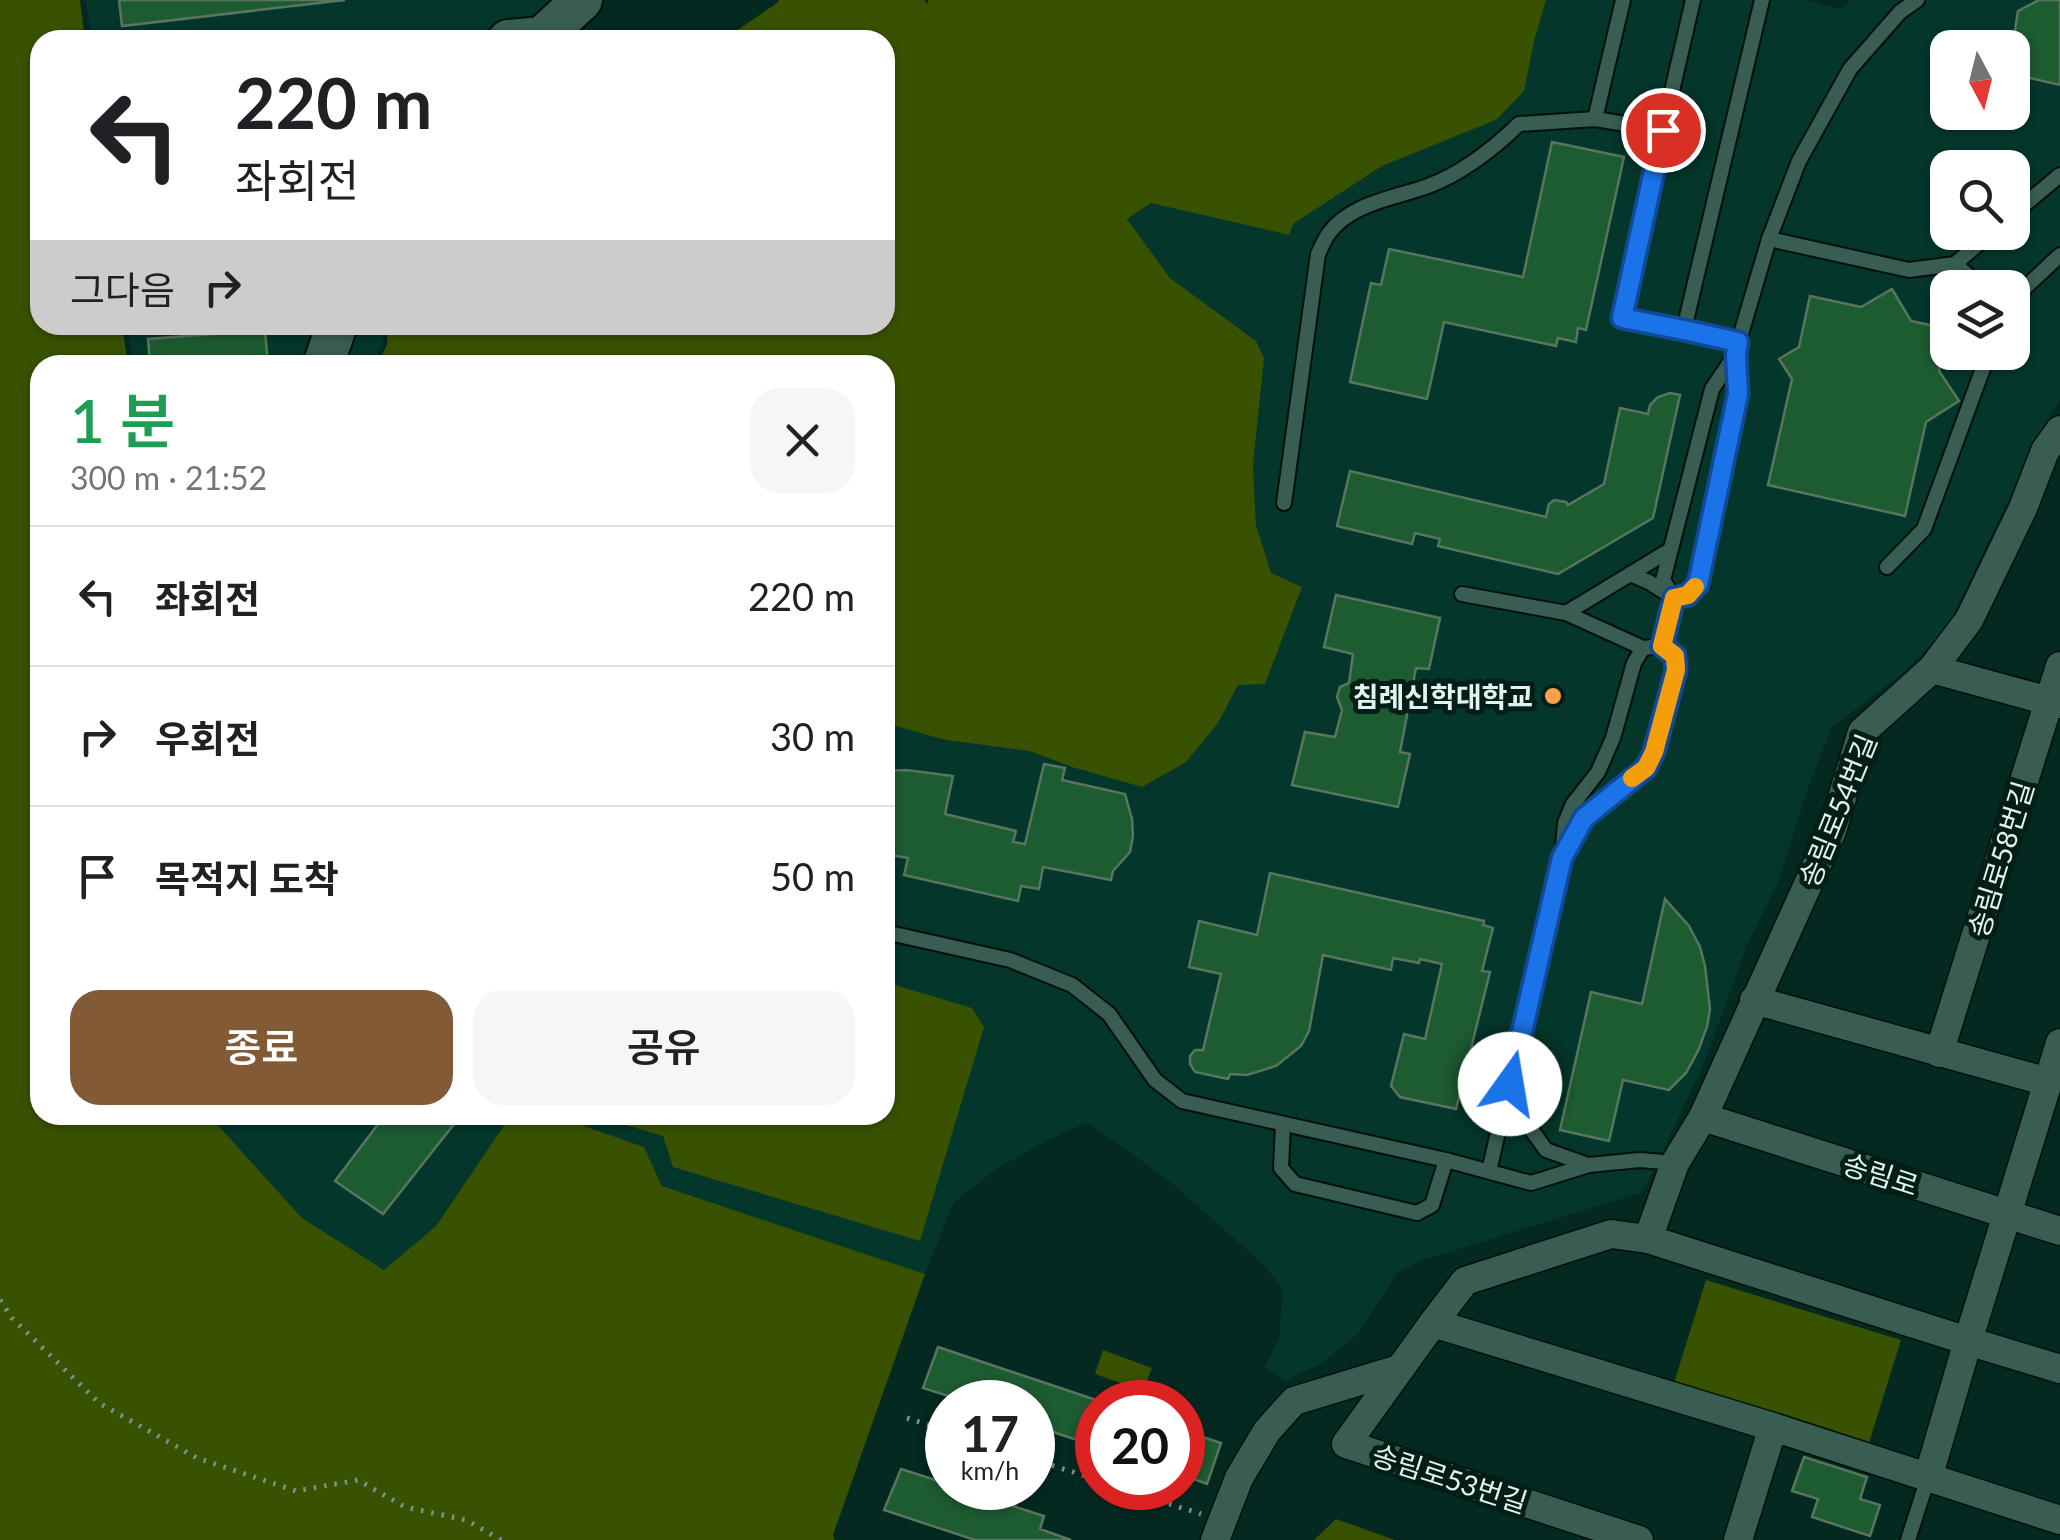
<!DOCTYPE html>
<html lang="ko">
<meta charset="utf-8">
<style>
body{margin:0;font-family:Lato,"Noto Sans KR",sans-serif;background:#f6f6f6;color:#202124;height:100vh;display:flex;flex-direction:column;font-size:38px;white-space:nowrap}
*{box-sizing:border-box;margin:0}
p{font-size:32px;color:#757577}
.icon{flex:none;width:55px;height:55px;fill:none;stroke:currentColor;stroke-width:2;stroke-linecap:round;stroke-linejoin:round}
.map{position:relative;flex:1;overflow:hidden}
.sheet{position:absolute;left:30px;top:355px;width:865px;height:770px;display:flex;flex-direction:column;background:#fff;border-radius:30px;box-shadow:0 2px 8px #0004}
.sheet>*{flex:none}
.guide{position:absolute;left:30px;top:30px;width:865px;height:305px;border-radius:30px;box-shadow:0 2px 8px #0004;background:#fff;color:#202124;overflow:hidden}
.needle{width:65px;rotate:173deg}
.controls{position:absolute;left:1930px;top:30px;display:grid;gap:20px}
.controls a{display:grid;place-items:center;width:100px;height:100px;border-radius:20px;background:#fff;box-shadow:0 2px 8px #0004;font-size:50px}
.speed{position:absolute;left:925px;top:1380px;display:flex;gap:20px;font-size:50px;font-weight:700;text-align:center}
.speed>*{display:grid;place-content:center;width:130px;height:130px;border-radius:50%;background:#fff;box-shadow:0 2px 8px #0004;line-height:1}
.speed small{font-size:25px;font-weight:400}
.speed .limit{border:15px solid #d22;background:#fff;color:#111}
.pin{position:absolute;display:grid;place-items:center;width:85px;height:85px;color:#fff;margin:-42px;border:5px solid #fff;border-radius:50%;box-shadow:0 2px 10px #0007}
.me{position:absolute;width:110px;margin:-55px;rotate:13deg;stroke-linejoin:round;filter:drop-shadow(0 0 8px #0008)}
.turn{display:flex;align-items:center;gap:35px;height:210px;padding:0 40px;font-size:45px}
.turn .icon{width:130px;height:130px;stroke-width:2.5}
.turn b{display:block;font-size:70px;line-height:85px}
.then{display:flex;align-items:center;height:95px;padding:0 40px;background:#0003;gap:20px;font-size:38px}
.round{display:grid;place-items:center;flex:none;width:105px;height:105px;border-radius:30px;background:#f6f6f6}
.overview{display:flex;align-items:center;justify-content:space-between;height:170px;padding:0 40px}
h1{font-size:60px;font-weight:600;line-height:75px;color:#1e9e55}
.action{display:flex;gap:20px;margin-top:auto;padding:20px 40px}
.action a{flex:1;height:115px;border-radius:30px;background:#825a36;color:#fff;font-size:40px;font-weight:600;line-height:115px;text-align:center}
.action a+a{background:#f6f6f6;color:#202124}
ul{padding:0;list-style:none}
li{display:flex;align-items:center;gap:30px;height:140px;padding:0 40px;border-top:2px solid #e0e0e0}
li div{flex:1}
li b{display:block;font-size:38px}
li em{font-style:normal}
.map>svg:first-child{display:block}
</style>
<div class="map">
<svg width="2060" height="1540" viewBox="0 0 2060 1540">
<rect width="100%" height="100%" fill="#032920"/>
<g fill="#04362b" fill-rule="evenodd">
<path d="M 86,0 L 602,0 L 601,6 L 556,40 L 92,40 Z"/>
<path d="M 1546,0 L 1806,0 L 1841,9 L 1849,0 L 2060,0 L 2060,399 L 2036,441 L 1947,628 L 1903,673 L 1831,728 L 1806,794 L 1779,880 L 1747,945 L 1705,1061 L 1643,1192 L 1421,1261 L 1397,1273 L 1359,1333 L 1321,1364 L 1287,1380 L 1264,1368 L 1279,1338 L 1283,1290 L 1264,1265 L 1168,1180 L 1087,1122 L 1044,1142 L 998,1168 L 954,1202 L 925,1274 L 662,1186 L 644,1147 L 553,1115 L 885,1115 L 885,723 L 945,740 L 1029,751 L 1072,767 L 1217,723 L 1238,685 L 1270,573 L 1256,525 L 1253,465 L 1256,341 L 1170,278 L 1127,219 L 1150,202 L 1289,235 L 1293,224 L 1382,166 L 1496,120 L 1534,41 ZM 1948,48 L 2012,48 L 2012,112 L 1948,112 ZM 1948,168 L 2012,168 L 2012,232 L 1948,232 ZM 1948,288 L 2012,288 L 2012,352 L 1948,352 Z"/>
<path d="M 128,325 L 384,325 L 383,344 L 373,365 L 133,365 Z"/>
<path d="M 205,1115 L 511,1115 L 436,1226 L 384,1271 L 302,1218 L 217,1124 Z"/>
</g>
<g fill="#385201">
<path d="M 0,0 L 80,0 L 85,40 L 40,40 L 40,325 L 122,325 L 128,365 L 40,365 L 40,1115 L 205,1115 L 217,1124 L 302,1218 L 384,1270 L 436,1226 L 511,1115 L 553,1115 L 644,1147 L 662,1186 L 925,1274 L 833,1535 L 835,1540 L 0,1540 Z"/>
<path d="M 779,0 L 924,0 L 928,4 L 928,0 L 1546,0 L 1534,41 L 1524,91 L 1496,120 L 1382,166 L 1293,224 L 1289,235 L 1151,203 L 1127,219 L 1170,278 L 1256,341 L 1264,358 L 1253,465 L 1256,525 L 1271,573 L 1302,587 L 1265,684 L 1238,685 L 1218,723 L 1186,762 L 1142,787 L 1072,767 L 1029,751 L 945,740 L 885,723 L 885,365 L 377,365 L 387,345 L 388,325 L 885,325 L 885,40 L 723,40 L 777,3 Z"/>
<path d="M 885,982 L 972,1008 L 984,1027 L 920,1241 L 673,1167 L 663,1136 L 592,1115 L 885,1115 Z"/>
<path d="M 1706,1280 L 1901,1340 L 1868,1446 L 1673,1386 Z"/>
<path d="M 1103,1350 L 1152,1368 L 1143,1391 L 1095,1374 Z"/>
<path d="M 1336,1519 L 1395,1540 L 1314,1540 Z"/>
</g>
<g fill="#1d5b30" stroke="#5a755f" stroke-width="2.5">
<path d="M 119,0 L 345,0 L 122,26 Z"/>
<path d="M 2039,0 L 2060,0 L 2060,85 L 2012,74 L 2012,48 L 1996,48 L 1998,40 L 2013,43 L 2018,11 Z"/>
<path d="M 1552,142 L 1624,157 L 1586,330 L 1578,328 L 1576,342 L 1558,338 L 1556,346 L 1444,322 L 1427,399 L 1350,382 L 1371,283 L 1381,285 L 1389,249 L 1523,277 Z"/>
<path d="M 1892,289 L 1911,321 L 1948,329 L 1939,371 L 1959,401 L 1926,422 L 1905,516 L 1768,485 L 1792,379 L 1779,359 L 1799,347 L 1810,296 L 1861,307 Z"/>
<path d="M 265,330 L 268,365 L 150,365 L 148,339 Z"/>
<path d="M 1670,393 L 1680,395 L 1653,518 L 1558,574 L 1438,546 L 1440,539 L 1415,533 L 1412,544 L 1337,526 L 1350,471 L 1546,517 L 1549,504 L 1554,500 L 1566,502 L 1568,505 L 1604,484 L 1620,408 L 1648,414 L 1650,405 L 1658,397 Z"/>
<path d="M 1336,595 L 1440,618 L 1429,669 L 1416,668 L 1400,752 L 1410,754 L 1398,807 L 1292,785 L 1305,732 L 1335,737 L 1342,710 L 1337,697 L 1340,687 L 1349,683 L 1353,654 L 1324,647 Z"/>
<path d="M 1044,764 L 1065,768 L 1062,780 L 1125,794 L 1132,819 L 1133,836 L 1130,852 L 1113,871 L 1111,880 L 1043,867 L 1039,889 L 1021,886 L 1018,901 L 904,875 L 908,858 L 885,854 L 885,771 L 906,770 L 953,776 L 945,814 L 1016,831 L 1013,842 L 1025,844 Z"/>
<path d="M 1270,873 L 1484,921 L 1483,925 L 1493,928 L 1482,971 L 1490,972 L 1456,1109 L 1400,1097 L 1391,1086 L 1404,1034 L 1425,1039 L 1442,964 L 1420,959 L 1419,963 L 1393,958 L 1391,970 L 1323,955 L 1309,1031 L 1301,1046 L 1276,1066 L 1247,1075 L 1230,1074 L 1228,1079 L 1195,1072 L 1190,1064 L 1190,1056 L 1195,1050 L 1203,1050 L 1221,974 L 1189,967 L 1199,921 L 1257,935 Z"/>
<path d="M 1665,899 L 1689,926 L 1700,947 L 1705,966 L 1710,1009 L 1707,1027 L 1698,1051 L 1686,1073 L 1669,1090 L 1623,1080 L 1609,1141 L 1560,1130 L 1591,992 L 1642,1004 Z"/>
<path d="M 445,1115 L 455,1123 L 383,1214 L 335,1181 L 379,1123 L 369,1115 Z"/>
<path d="M 938,1347 L 1102,1402 L 1098,1402 L 1098,1447 L 1032,1425 L 1032,1402 L 967,1402 L 923,1388 Z"/>
<path d="M 1182,1430 L 1221,1443 L 1207,1484 L 1182,1475 Z"/>
<path d="M 1804,1457 L 1867,1477 L 1860,1499 L 1880,1505 L 1870,1536 L 1812,1517 L 1818,1499 L 1792,1491 Z"/>
<path d="M 901,1469 L 948,1484 L 948,1488 L 957,1488 L 1044,1516 L 1040,1529 L 1071,1540 L 975,1540 L 884,1510 Z"/>
</g>
<g fill="none" stroke-linecap="round" stroke-linejoin="round">
<g stroke="#00110a" stroke-width="18">
<g id="lane">
<path d="M 1595,119 L 1623,0"/>
<path d="M 1663,130 L 1693,0"/>
<path d="M 2012,215 L 2060,175"/>
<path d="M 1769,239 L 1909,270 L 1955,264 L 1983,288"/>
<path d="M 1955,264 L 1992,232"/>
<path d="M 2012,300 L 2060,255"/>
<path d="M 1684,329 L 1762,0"/>
<path d="M 1284,503 L 1318,254 C 1321,248 1324,240 1329,233 C 1351,203 1395,198 1428,186 C 1463,173 1492,150 1519,124 L 1595,119 L 1663,130 L 1622,319 L 1684,329 L 1738,342"/>
<path d="M 1887,567 L 1924,529 L 1989,352"/>
<path d="M 1630,574 L 1649,582 L 1674,598 L 1688,595 L 1698,584 L 1738,394 L 1735,354 L 1769,239 L 1799,161 L 1850,69 L 1900,12 L 1917,0"/>
<path d="M 1462,594 L 1566,613 L 1643,648 L 1662,646 L 1675,656 L 1675,670 L 1655,752 L 1647,768 L 1584,818 L 1564,853"/>
<path d="M 1566,613 L 1670,550"/>
<path d="M 1662,646 L 1674,598 L 1663,580 L 1712,389 L 1735,355"/>
<path d="M 885,932 L 1010,960 L 1072,985 L 1109,1014 L 1155,1080 L 1182,1101 L 1446,1160 L 1531,1183 L 1589,1165 L 1640,1160 L 1675,1163"/>
<path d="M 1510,1084 L 1528,1125 L 1546,1150 L 1588,1165"/>
<path d="M 1283,1124 L 1281,1168 L 1295,1184 L 1417,1213 L 1432,1205 L 1446,1160"/>
<path d="M 1489,1171 L 1562,858 L 1565,823 L 1573,804 L 1598,772 L 1613,738 L 1634,663 L 1643,648"/>
<path d="M 1908,1540 L 1928,1478"/>
</g>
</g>
<g stroke="#00110a" stroke-width="31">
<g id="street">
<path d="M 2060,430 L 2045,451 L 2023,508 L 1969,620 L 1932,669 L 1862,732 L 1832,831 L 1703,1117 L 1675,1163 L 1648,1239 L 1611,1234 L 1465,1281 L 1433,1323 L 1773,1427 L 2060,1520"/>
<path d="M 1932,669 L 2060,704"/>
<path d="M 1754,1000 L 2048,1082"/>
<path d="M 2060,1043 L 1968,1341 L 2060,1369"/>
<path d="M 1939,1053 L 2060,666"/>
<path d="M 1703,1117 L 2060,1231"/>
<path d="M 1648,1239 L 1968,1341 L 1928,1478"/>
<path d="M 1433,1323 L 1346,1444 L 1639,1540"/>
<path d="M 1215,1540 L 1239,1478 L 1267,1431 L 1294,1401 L 1399,1369"/>
<path d="M 1738,1540 L 1773,1427"/>
</g>
</g>
<g stroke="#00110a" stroke-width="44">
<g id="secondary">
<path d="M 508,40 L 542,37 L 582,0"/>
<path d="M 323,365 L 337,325"/>
</g>
</g>
<g stroke="#78958d" stroke-width="5" stroke-dasharray="2.5 8" stroke-linecap="butt">
<path d="M 0,1300 L 12,1318 L 99,1403 L 197,1458 L 296,1491 L 358,1480 L 405,1507 L 466,1520 L 501,1540"/>
<path d="M 907,1418 L 948,1431"/>
<path d="M 1032,1459 L 1098,1480"/>
<path d="M 1119,1488 L 1201,1514"/>
</g>
<use href="#lane" stroke="#395d52" stroke-width="14"/>
<use href="#street" stroke="#395d52" stroke-width="28"/>
<use href="#secondary" stroke="#395d52" stroke-width="40"/>
</g>
<g fill="none" stroke-linecap="round" stroke-linejoin="round">
<g stroke="#114b97" stroke-width="25">
<path id="route" d="M 1510,1084 L 1562,858 L 1584,818 L 1646,768 L 1654,752 L 1676,670 L 1675,656 L 1662,646 L 1674,598 L 1688,595 L 1698,584 L 1738,394 L 1736,354 L 1738,342 L 1684,330 L 1622,318 L 1663,130"/>
</g>
<use href="#route" stroke="#1a73e8" stroke-width="18"/>
<path stroke="#f59e0b" stroke-width="18" d="M 1632,778 L 1646,768 L 1654,752 L 1676,670 L 1675,656 L 1662,646 L 1674,598 L 1688,595 L 1695,587"/>
</g>
<circle fill="#f9a04d" stroke="#031e17" stroke-width="4" cx="1553" cy="696" r="10"/>
<g text-anchor="middle" dominant-baseline="central" stroke-width="10" stroke-linejoin="round" paint-order="stroke">
<g font-size="28" font-weight="bold" fill="#e1f5ee" stroke="#031e17" text-anchor="end">
<text x="1533" y="696">침례신학대학교</text>
</g>
<g font-size="28" fill="#e1f5ee" stroke="#031e17">
<text transform="translate(1837 810) rotate(-68)">송림로54번길</text>
<text transform="translate(2000 859) rotate(-73)">송림로58번길</text>
<text transform="translate(1881 1174) rotate(18)">송림로</text>
<text transform="translate(1450 1478) rotate(18)">송림로53번길</text>
</g>
</g>
</svg>
<div class="controls">
<a><svg class="needle" viewBox="-14 -14 28 28"><path d="M0-13l5 13h-10z" fill="#e53935"/><path d="M0 13l5-13h-10z" fill="#757577"/></svg></a>
<a><svg class="icon" aria-label="search" viewBox="0 0 24 24"><circle cx="10" cy="10" r="6"/><path d="M15 15l6 6"/></svg></a>
<a><svg class="icon" aria-label="layers" viewBox="0 0 24 24"><path d="M12 4l9 5-9 5-9-5zM3 14l9 5 9-5"/></svg></a>
</div>
<div class="speed"><div>17<small>km/h</small></div><div class="limit">20</div></div>
<div class="pin" style="left:1663px;top:130px;background:#d93025"><svg class="icon" aria-label="arrive" viewBox="0 0 24 24"><path d="M6 21V4h12l-3 4 3 4H6"/></svg></div>
<svg class="me" style="left:1510px;top:1084px" viewBox="-20 -20 40 40"><circle r="19" fill="#fff"/><path d="M0-13L10 11 0 6-10 11z" fill="#1a73e8"/></svg>
<div class="guide">
<div class="turn"><svg class="icon" aria-label="left" viewBox="0 0 24 24"><path d="M17 20v-9H6M10 6l-5 5 5 5"/></svg><div><b>220 m</b>좌회전</div></div>
<div class="then">그다음<svg class="icon" aria-label="right" viewBox="0 0 24 24"><path d="M7 20v-9h11M14 6l5 5-5 5"/></svg></div>
</div>
<section class="sheet">
<div class="overview"><div><h1>1 분</h1><p>300 m · 21:52</p></div><a class="round"><svg class="icon" aria-label="close" viewBox="0 0 24 24"><path d="M6 6l12 12M18 6L6 18"/></svg></a></div>
<ul>
<li><svg class="icon" aria-label="left" viewBox="0 0 24 24"><path d="M17 20v-9H6M10 6l-5 5 5 5"/></svg><div><b>좌회전</b></div><em>220 m</em></li>
<li><svg class="icon" aria-label="right" viewBox="0 0 24 24"><path d="M7 20v-9h11M14 6l5 5-5 5"/></svg><div><b>우회전</b></div><em>30 m</em></li>
<li><svg class="icon" aria-label="arrive" viewBox="0 0 24 24"><path d="M6 21V4h12l-3 4 3 4H6"/></svg><div><b>목적지 도착</b></div><em>50 m</em></li>
</ul>
<div class="action"><a>종료</a><a>공유</a></div>
</section>
</div>
